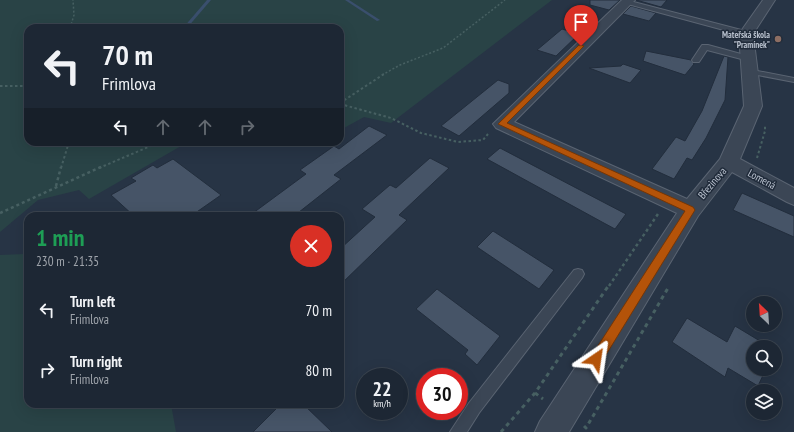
<!DOCTYPE html>
<meta charset="utf-8">
<style>
body{margin:0;font-family:"PT Sans Narrow",sans-serif;background:#2a3340;color:#f1f3f6;height:100vh;display:flex;flex-direction:column;font-size:15px;white-space:nowrap}
*{box-sizing:border-box;margin:0}
p{font-size:13px;color:#a0a5ac}
.icon{flex:none;width:22px;height:22px;fill:none;stroke:currentColor;stroke-width:2;stroke-linecap:round;stroke-linejoin:round}
.map{position:relative;flex:1;overflow:hidden}
.sheet{position:absolute;left:24px;top:212px;width:320px;height:196px;display:flex;flex-direction:column;background:#1d2734;border-radius:12px;box-shadow:0 4px 16px #0002,0 0 0 1px #3b444f}
.sheet>*{flex:none}
.hud{position:absolute;left:24px;top:24px;width:320px;height:122px;border-radius:12px;box-shadow:0 4px 16px #0002,0 0 0 1px #3b444f;background:#1d2734;color:#f1f3f6;overflow:hidden}
.needle{width:26px;rotate:335deg}
.buttons{position:absolute;left:746px;top:296px;display:grid;gap:8px}
.buttons a{display:grid;place-items:center;width:36px;height:36px;border-radius:50%;background:#1d2734;box-shadow:0 4px 16px #0002,0 0 0 1px #3b444f;font-size:20px}
.speed{position:absolute;left:356px;top:368px;display:flex;gap:8px;font-size:20px;font-weight:700;text-align:center}
.speed>*{display:grid;place-content:center;width:52px;height:52px;border-radius:50%;background:#1d2734;box-shadow:0 4px 16px #0002,0 0 0 1px #3b444f;line-height:1}
.speed small{font-size:10px;font-weight:400}
.speed .limit{border:6px solid #d22;background:#fff;color:#111}
.pin{position:absolute;display:grid;place-items:center;width:34px;height:34px;color:#fff;margin:-41px -17px;border-radius:50% 50% 50% 0;rotate:-45deg;box-shadow:0 0 4px #0007}
.pin .icon{rotate:45deg}
.me{position:absolute;width:44px;margin:-22px;rotate:32deg;stroke-linejoin:round;filter:drop-shadow(0 0 3px #0008)}
.turn{display:flex;align-items:center;gap:14px;height:84px;padding:0 12px;font-size:18px}
.turn .icon{width:52px;height:52px;stroke-width:2.5}
.turn b{display:block;font-size:28px;line-height:34px}
.lanes{display:flex;align-items:center;height:38px;padding:0 12px;background:#0003;justify-content:center;gap:20px;direction:ltr}
.lanes .off{opacity:.35}
.round{display:grid;place-items:center;flex:none;width:42px;height:42px;border-radius:21px;background:#2a3340}
.head{display:flex;align-items:center;justify-content:space-between;height:68px;padding:0 12px}
h1{font-size:24px;font-weight:600;line-height:30px;color:#1e9e55}
ul{padding:0;list-style:none}
li{display:flex;align-items:center;gap:12px;height:60px;padding:0 12px}
li div{flex:1}
li b{display:block;font-size:15px}
li em{font-style:normal}
.map>svg:first-child{display:block}
</style>
<div class="map">
<svg width="794" height="432" viewBox="0 0 794 432">
<rect width="100%" height="100%" fill="#273445"/>
<g fill="#294346">
<path d="M 0,0 L 552,0 L 391,123 L 364,117 L 344,128 L 340,127 L 340,28 L 28,28 L 28,142 L 188,142 L 89,199 L 79,190 L 38,200 L 0,232 Z"/>
<path d="M 24,254 L 28,255 L 28,404 L 171,404 L 176,432 L 0,432 L 0,255 Z"/>
</g>
<g fill="none" stroke-linecap="round" stroke-linejoin="round">
<g fill="#3a4f6d" fill-rule="evenodd">
<path d="M 207,0 L 211,0 L 187,28 L 183,28 Z"/>
<path d="M 345,0 L 349,0 L 380,20 L 377,21 Z"/>
</g>
</g>
<g fill="#465467" stroke="#222d3c">
<path d="M 590,0 L 620,0 L 609,10 L 590,5 Z"/>
<path d="M 636,0 L 667,0 L 661,7 Z"/>
<path d="M 631,6 L 656,13 L 649,21 L 623,14 Z"/>
<path d="M 562,29 L 579,34 L 556,56 L 537,50 Z"/>
<path d="M 646,51 L 691,60 L 694,64 L 685,75 L 643,61 Z"/>
<path d="M 724,56 L 728,57 L 725,100 L 706,138 L 692,160 L 687,158 L 674,179 L 652,169 L 676,137 L 685,141 L 702,111 Z"/>
<path d="M 623,64 L 641,70 L 630,83 L 589,68 L 621,66 Z"/>
<path d="M 498,80 L 509,84 L 509,93 L 459,136 L 441,126 Z"/>
<path d="M 369,126 L 387,135 L 334,175 L 341,179 L 294,216 L 249,216 L 306,174 L 300,170 L 334,146 L 339,149 Z"/>
<path d="M 500,148 L 580,190 L 626,214 L 615,229 L 602,222 L 487,159 Z"/>
<path d="M 430,158 L 449,168 L 399,215 L 407,220 L 340,285 L 340,249 L 375,217 L 362,209 L 390,185 L 396,188 Z"/>
<path d="M 173,159 L 221,195 L 191,216 L 134,216 L 111,195 L 136,181 L 131,178 L 153,165 L 157,168 Z"/>
<path d="M 742,193 L 794,216 L 794,237 L 733,210 Z"/>
<path d="M 493,231 L 554,270 L 539,289 L 477,247 Z"/>
<path d="M 437,289 L 500,336 L 477,365 L 465,354 L 468,350 L 416,309 Z"/>
<path d="M 687,318 L 727,342 L 735,326 L 770,347 L 753,347 L 753,369 L 766,369 L 758,386 L 728,368 L 725,377 L 672,342 Z"/>
<path d="M 281,404 L 303,404 L 332,432 L 253,432 Z"/>
</g>
<g fill="none" stroke-linecap="round" stroke-linejoin="round">
<g stroke="#5a6472" stroke-width="2">
<g id="lane">
<path d="M 626,0 L 749,32 L 750,34 L 746,36 L 624,3 L 623,2 Z"/>
<path d="M 702,45 L 708,45 L 752,57 L 753,59 L 749,61 L 707,50 L 699,62 L 693,62 L 692,60 Z"/>
<path d="M 747,69 L 794,78 L 794,82 L 747,73 Z"/>
<path d="M 578,269 L 582,270 L 584,274 L 582,278 L 479,413 L 467,432 L 450,432 L 469,403 L 574,270 Z"/>
</g>
</g>
<g stroke="#5a6472" stroke-width="2">
<path id="street" d="M 622,0 L 635,0 L 514,122 L 687,199 L 720,159 L 744,106 L 739,34 L 763,0 L 775,0 L 753,34 L 762,106 L 740,159 L 794,188 L 794,205 L 787,202 L 732,172 L 698,216 L 569,432 L 535,432 L 540,421 L 677,213 L 496,128 L 493,124 Z"/>
</g>
<g stroke="#476062" stroke-width="1.5" stroke-dasharray="2 2" stroke-linecap="butt">
<path d="M 70,28 L 74,15 L 73,0"/>
<path d="M 382,75 L 400,65 L 443,48 L 505,0"/>
</g>
<g stroke="#476062" stroke-width="2" stroke-dasharray="2.5 2.5" stroke-linecap="butt">
<path d="M 0,86 L 28,86"/>
<path d="M 340,103 L 384,74"/>
<path d="M 340,104 L 391,118 L 421,133 L 458,142 L 483,140 L 488,134"/>
<path d="M 757,158 L 765,131 L 765,126"/>
<path d="M 61,168 L 69,142"/>
<path d="M 99,168 L 160,142"/>
</g>
<g stroke="#476062" stroke-width="2.5" stroke-dasharray="3 3" stroke-linecap="butt">
<path d="M 56,186 L 61,167"/>
<path d="M 0,213 L 101,167"/>
<path d="M 609,286 L 658,214"/>
</g>
<g stroke="#476062" stroke-width="3" stroke-dasharray="4 4" stroke-linecap="butt">
<path d="M 535,393 L 543,399"/>
<path d="M 584,426 L 586,428 L 668,288"/>
<path d="M 501,432 L 535,393 L 609,285"/>
</g>
<use href="#lane" fill="#3b4655" fill-rule="evenodd"/>
<use href="#street" fill="#3b4655" fill-rule="evenodd"/>
</g>
<path fill="#b45309" stroke="#753606" d="M 579,45 L 584,46 L 507,123 L 693,207 L 695,210 L 601,363 L 596,364 L 592,363 L 591,359 L 592,355 L 685,211 L 498,124 Z"/>
<circle fill="#8d6e63" stroke="#202b3a" stroke-width="1.5" cx="778" cy="39" r="4"/>
<g text-anchor="middle" dominant-baseline="central" stroke-width="3" stroke-linejoin="round" paint-order="stroke">
<g font-size="9" font-weight="bold" fill="#b9c1ce" stroke="#202b3a" text-anchor="end">
<text x="770" y="34">Mateřská škola<tspan x="770" dy="10">"Pramínek"</tspan></text>
</g>
<g font-size="11" fill="#b9c1ce" stroke="#202b3a">
<text transform="translate(762 179) rotate(28)">Lomená</text>
<text transform="translate(712 183) rotate(-50)">Březinova</text>
</g>
</g>
</svg>
<div class="buttons">
<a><svg class="needle" viewBox="-14 -14 28 28"><path d="M0-13l5 13h-10z" fill="#e53935"/><path d="M0 13l5-13h-10z" fill="#a0a5ac"/></svg></a>
<a><svg class="icon" aria-label="search" viewBox="0 0 24 24"><circle cx="10" cy="10" r="6"/><path d="M15 15l6 6"/></svg></a>
<a><svg class="icon" aria-label="layers" viewBox="0 0 24 24"><path d="M12 4l9 5-9 5-9-5zM3 14l9 5 9-5"/></svg></a>
</div>
<div class="speed"><div>22<small>km/h</small></div><div class="limit">30</div></div>
<div class="pin" style="left:581px;top:46px;background:#d93025"><svg class="icon" aria-label="arrive" viewBox="0 0 24 24"><path d="M6 21V4h12l-3 4 3 4H6"/></svg></div>
<svg class="me" style="left:596px;top:359px" viewBox="-20 -20 40 40"><path d="M0-17L14 15 0 8-14 15z" fill="#b45309" stroke="#fff" stroke-width="4"/></svg>
<div class="hud">
<div class="turn"><svg class="icon" aria-label="left" viewBox="0 0 24 24"><path d="M17 20v-9H6M10 6l-5 5 5 5"/></svg><div><b>70 m</b>Frimlova</div></div>
<div class="lanes"><svg class="icon" aria-label="left" viewBox="0 0 24 24"><path d="M17 20v-9H6M10 6l-5 5 5 5"/></svg><svg class="icon off" aria-label="ahead" viewBox="0 0 24 24"><path d="M12 20V5M6 11l6-6 6 6"/></svg><svg class="icon off" aria-label="ahead" viewBox="0 0 24 24"><path d="M12 20V5M6 11l6-6 6 6"/></svg><svg class="icon off" aria-label="right" viewBox="0 0 24 24"><path d="M7 20v-9h11M14 6l5 5-5 5"/></svg></div>
</div>
<section class="sheet">
<div class="head"><div><h1>1 min</h1><p>230 m · 21:35</p></div><a class="round" style="background:#d93025;color:#fff"><svg class="icon" aria-label="close" viewBox="0 0 24 24"><path d="M6 6l12 12M18 6L6 18"/></svg></a></div>
<ul>
<li><svg class="icon" aria-label="left" viewBox="0 0 24 24"><path d="M17 20v-9H6M10 6l-5 5 5 5"/></svg><div><b>Turn left</b><p>Frimlova</p></div><em>70 m</em></li>
<li><svg class="icon" aria-label="right" viewBox="0 0 24 24"><path d="M7 20v-9h11M14 6l5 5-5 5"/></svg><div><b>Turn right</b><p>Frimlova</p></div><em>80 m</em></li>
</ul>
</section>
</div>
